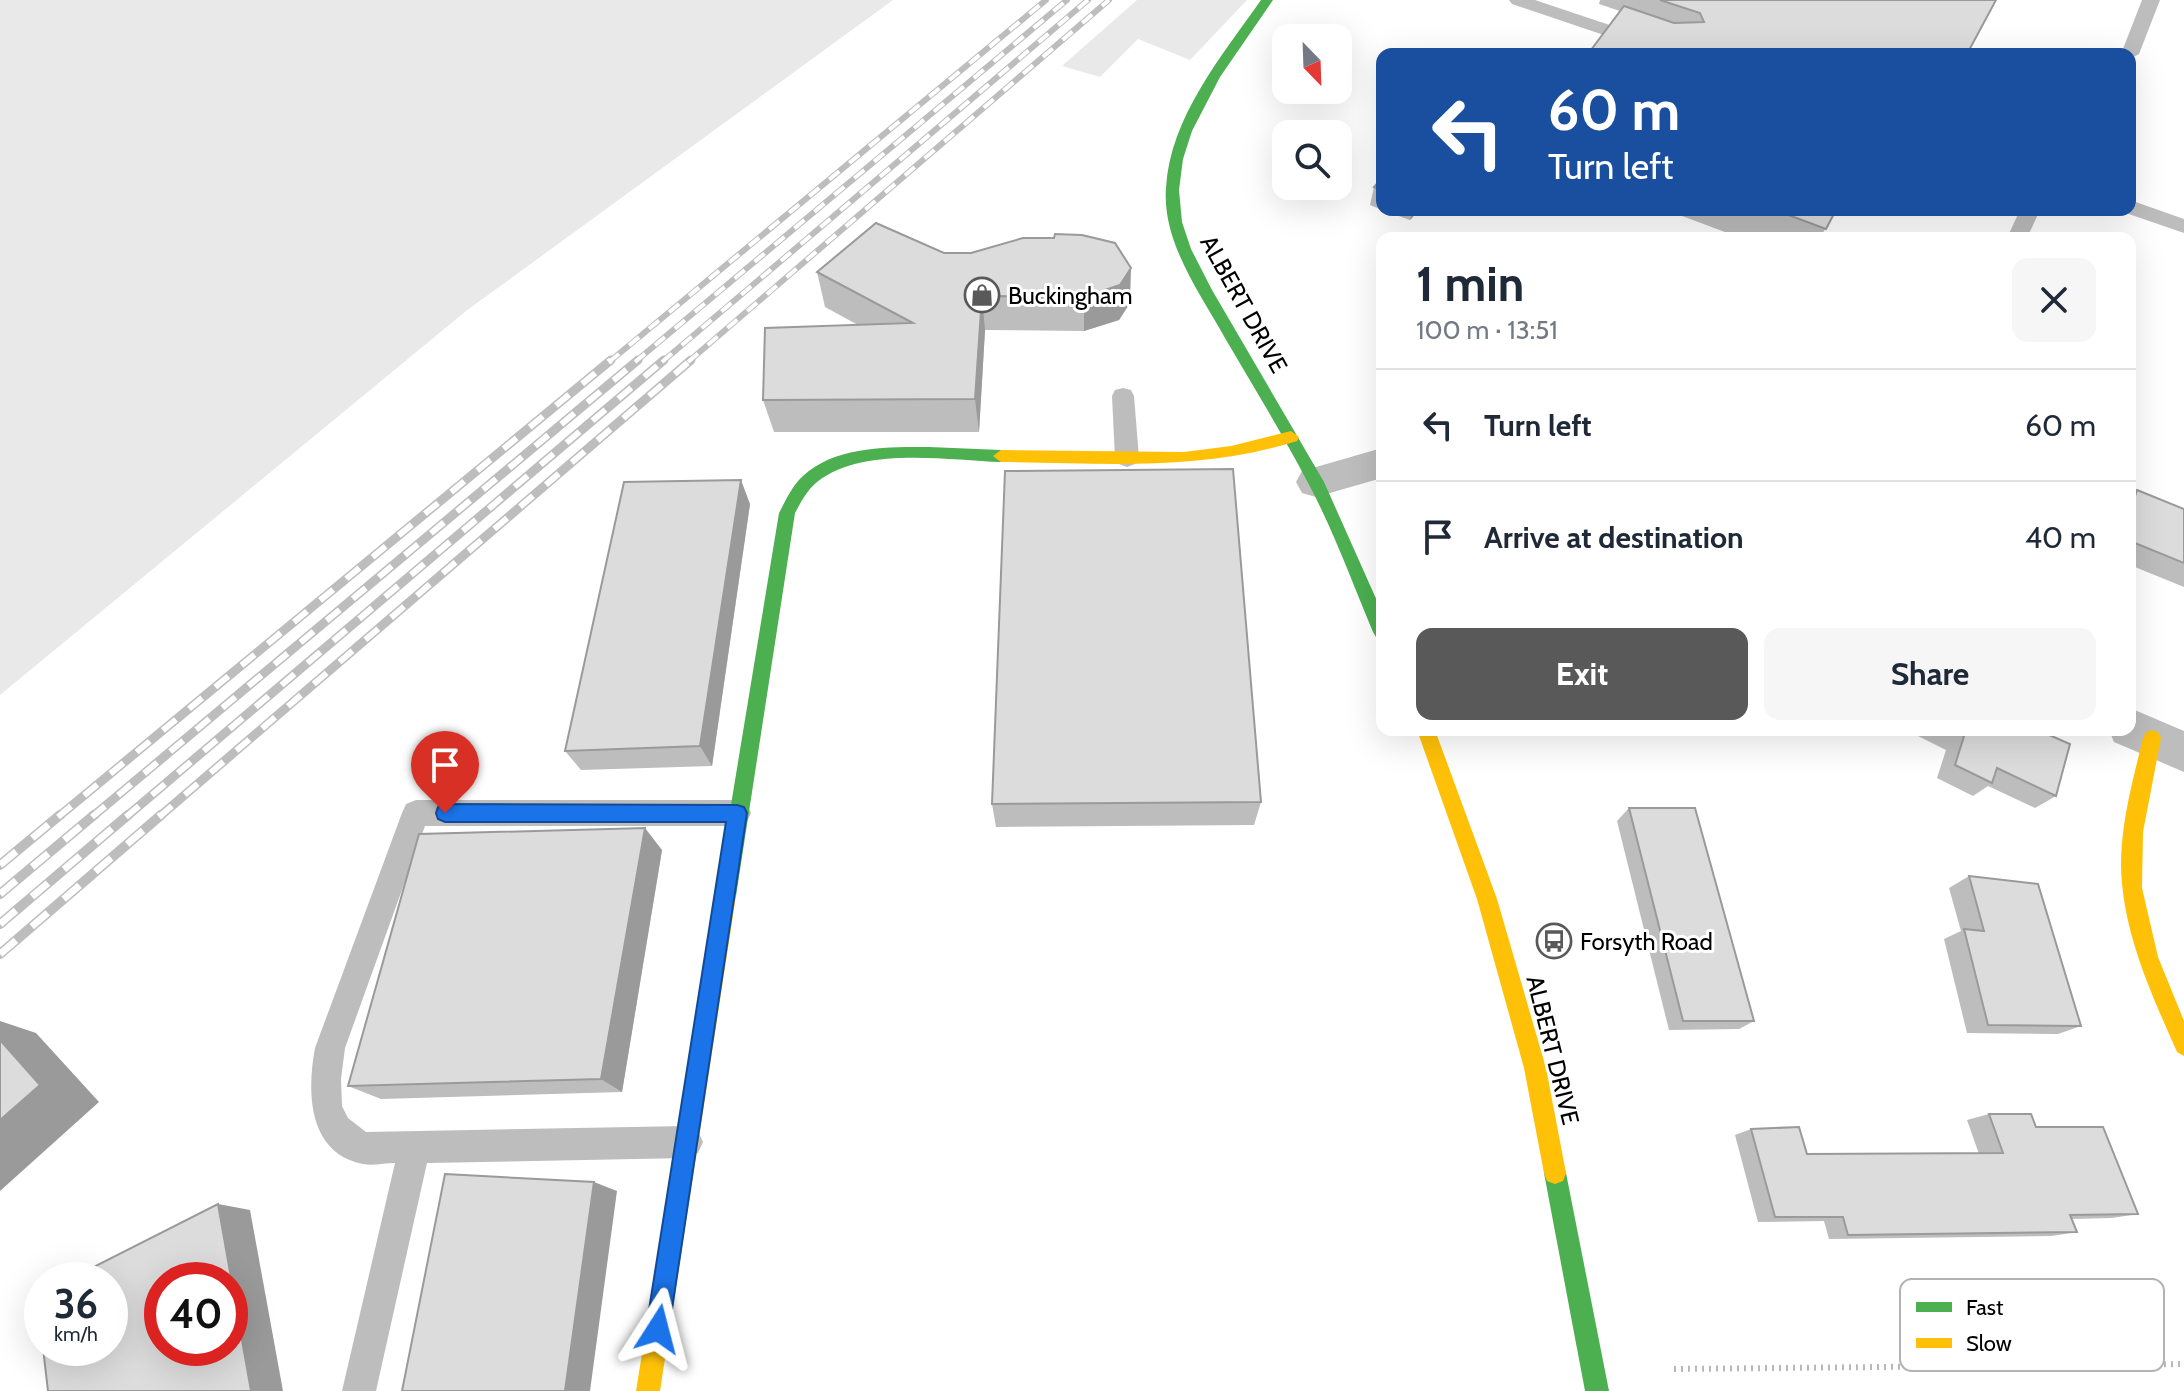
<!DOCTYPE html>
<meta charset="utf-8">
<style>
body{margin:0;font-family:Cabin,sans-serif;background:#f6f6f7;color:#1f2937;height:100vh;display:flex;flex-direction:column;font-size:30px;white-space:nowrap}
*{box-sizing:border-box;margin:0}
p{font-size:26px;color:#747a83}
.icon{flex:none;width:44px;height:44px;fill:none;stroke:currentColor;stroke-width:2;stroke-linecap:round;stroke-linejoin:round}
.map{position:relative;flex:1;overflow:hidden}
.details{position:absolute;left:1376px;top:232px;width:760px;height:504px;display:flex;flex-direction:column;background:#fff;border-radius:16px;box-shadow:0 8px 32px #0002}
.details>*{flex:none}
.hud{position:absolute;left:1376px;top:48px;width:760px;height:168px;border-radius:16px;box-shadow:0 8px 32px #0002;background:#1a4fa0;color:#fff;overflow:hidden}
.needle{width:52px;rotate:157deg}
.tools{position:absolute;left:1272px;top:24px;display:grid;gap:16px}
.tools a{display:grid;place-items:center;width:80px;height:80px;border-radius:16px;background:#fff;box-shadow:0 8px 32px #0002;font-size:40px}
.speed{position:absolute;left:24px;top:1262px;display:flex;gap:16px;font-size:40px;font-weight:700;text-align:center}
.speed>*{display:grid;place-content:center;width:104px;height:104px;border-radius:50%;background:#fff;box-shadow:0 8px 32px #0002;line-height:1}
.speed small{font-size:20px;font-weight:400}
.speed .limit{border:12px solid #d22;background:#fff;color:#111}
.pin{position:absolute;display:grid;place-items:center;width:68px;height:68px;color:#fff;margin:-82px -34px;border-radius:50% 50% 50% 0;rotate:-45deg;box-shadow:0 0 8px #0007}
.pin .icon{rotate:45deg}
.me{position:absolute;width:88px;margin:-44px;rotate:9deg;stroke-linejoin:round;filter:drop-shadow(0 0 6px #0008)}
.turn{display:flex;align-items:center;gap:28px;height:168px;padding:0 40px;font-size:36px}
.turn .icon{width:104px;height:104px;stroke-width:2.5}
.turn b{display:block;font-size:56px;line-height:68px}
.round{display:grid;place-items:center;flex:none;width:84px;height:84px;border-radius:16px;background:#f6f6f7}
.summary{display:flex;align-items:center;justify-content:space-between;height:136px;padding:0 40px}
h1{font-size:48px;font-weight:700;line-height:60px}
.cta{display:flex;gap:16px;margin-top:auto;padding:16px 40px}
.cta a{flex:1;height:92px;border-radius:16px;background:#595959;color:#fff;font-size:32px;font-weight:700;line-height:92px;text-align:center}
.cta a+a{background:#f6f6f7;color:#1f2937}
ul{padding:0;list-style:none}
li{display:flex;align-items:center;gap:24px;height:112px;padding:0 40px;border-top:2px solid #e0e1e3}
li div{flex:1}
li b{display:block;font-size:30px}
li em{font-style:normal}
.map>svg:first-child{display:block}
</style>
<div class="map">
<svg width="2184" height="1391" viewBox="0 0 2184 1391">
<rect width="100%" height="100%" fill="#fff"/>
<g fill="#e9e9e9">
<path d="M 0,0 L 893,0 L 466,311 L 0,695 Z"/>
<path d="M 1137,0 L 1247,0 L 1190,60 L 1138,39 L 1100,77 L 1062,66 Z"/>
</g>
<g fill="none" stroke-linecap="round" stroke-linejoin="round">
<path stroke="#b8b8b8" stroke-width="6" stroke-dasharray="2 5" stroke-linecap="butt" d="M 1674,1369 L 2184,1364"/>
<g fill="#bdbdbd" fill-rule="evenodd">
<path d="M 1509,0 L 1535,0 L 1684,50 L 1687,54 L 1660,54 L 1512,4 Z"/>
<path d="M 2142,0 L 2160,0 L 2139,54 L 2130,59 L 2130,54 L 2121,54 Z"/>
<path d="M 2130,200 L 2184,219 L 2184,233 L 2123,212 L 2130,210 Z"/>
<path d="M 2020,210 L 2040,210 L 2027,238 L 2007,238 Z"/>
<path d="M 1123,388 L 1131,390 L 1134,396 L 1139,458 L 1135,464 L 1127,467 L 1119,464 L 1115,458 L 1112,396 L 1115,390 Z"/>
<path d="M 416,800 L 737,800 L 747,804 L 751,813 L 747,822 L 737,826 L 425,826 L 345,1048 L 341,1079 L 342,1106 L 348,1118 L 366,1132 L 687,1126 L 698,1131 L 703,1142 L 698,1153 L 687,1158 L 427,1163 L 376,1391 L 342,1391 L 395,1163 C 385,1163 372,1166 363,1164 C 307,1153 307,1091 315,1048 L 402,813 L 406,804 Z"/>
</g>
<g fill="#bdbdbd" fill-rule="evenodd">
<path d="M 1382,448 L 1382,478 L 1316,497 L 1302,493 L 1296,482 L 1302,471 Z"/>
<path d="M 2130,708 L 2184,731 L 2184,772 L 2114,742 L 2109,730 L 2130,730 Z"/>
</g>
<g fill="#4caf50" fill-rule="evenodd">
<path d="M 1261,0 L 1273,0 L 1220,77 L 1192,131 L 1183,159 L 1179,190 L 1182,222 L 1191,249 L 1212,290 L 1324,482 L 1382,612 L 1382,639 L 1376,637 L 1373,632 C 1352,582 1333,529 1307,481 C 1282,433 1253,386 1225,338 C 1200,293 1162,242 1166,188 C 1170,117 1222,56 1261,0 Z"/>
<path d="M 929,447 L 1001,450 L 1009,456 L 1001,462 C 947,460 862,446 817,482 C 807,490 801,502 795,513 L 736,896 L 733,903 L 726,905 L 719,903 L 716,896 L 779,513 C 786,500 792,486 803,476 C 835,446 888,447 929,447 Z"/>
<path d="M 1555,1162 L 1563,1165 L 1566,1173 L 1609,1391 L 1585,1391 L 1544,1173 L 1547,1165 Z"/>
</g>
<g fill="#ffc107" fill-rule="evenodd">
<path d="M 1291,431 L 1299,437 L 1297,441 C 1198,472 1103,463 1001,462 L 993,456 L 1001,450 L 1184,452 L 1231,446 Z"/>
<path d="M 1417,730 L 1435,730 L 1497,899 L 1546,1068 L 1566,1173 L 1563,1181 L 1555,1184 L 1547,1181 L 1544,1173 L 1524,1068 L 1477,899 Z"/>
<path d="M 2152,730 L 2158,732 L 2161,738 L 2143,832 L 2142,888 L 2158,957 L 2184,1021 L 2184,1056 L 2177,1052 C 2151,993 2122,931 2121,865 C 2121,822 2133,780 2143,738 L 2146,732 Z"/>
<path d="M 726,887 L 733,889 L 736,896 L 660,1391 L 636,1391 L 716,896 L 719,889 Z"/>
</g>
<g stroke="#bdbdbd" stroke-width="6">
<g id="rail-far2">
<path d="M 609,362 L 1046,0"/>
<path d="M 635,362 L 1067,0"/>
<path d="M 662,362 L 1088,0"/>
<path d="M 688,362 L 1109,0"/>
</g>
</g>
<g stroke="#bdbdbd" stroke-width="9">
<g id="rail-far1">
<path d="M 58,817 L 611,360"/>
<path d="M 92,817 L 638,360"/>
<path d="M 126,817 L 664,360"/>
<path d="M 159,817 L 691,360"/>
</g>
</g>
<g stroke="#bdbdbd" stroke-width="10">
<g id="rail">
<path d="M 0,865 L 60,815"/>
<path d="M 0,894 L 94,815"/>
<path d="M 0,924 L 128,815"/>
<path d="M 0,954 L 161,815"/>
</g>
</g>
<use href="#rail-far2" stroke="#fff" stroke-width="4" stroke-dasharray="13" stroke-linecap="butt"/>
<use href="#rail-far1" stroke="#fff" stroke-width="6" stroke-dasharray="17" stroke-linecap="butt"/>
<use href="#rail" stroke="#fff" stroke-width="7" stroke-dasharray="21" stroke-linecap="butt"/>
</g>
<g fill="#bdbdbd">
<path d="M 1600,0 L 1996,0 L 1588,54 L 1620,11 L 1599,4 Z"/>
<path d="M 1374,187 L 1382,190 L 1382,210 L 1370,205 Z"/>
<path d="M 1382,210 L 1419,210 L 1410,220 Z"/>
<path d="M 1666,210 L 1836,210 L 1820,238 L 1741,238 Z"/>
<path d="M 944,253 L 971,253 L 1130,303 L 1119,320 L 1084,331 L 985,330 L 979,432 L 774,432 L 763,400 L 858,325 L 825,307 L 817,272 Z"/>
<path d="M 2137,490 L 2184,509 L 2184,587 L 2130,565 L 2130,496 Z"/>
<path d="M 750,504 L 712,766 L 581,770 L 565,751 Z"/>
<path d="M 1906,730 L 2038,730 L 2056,796 L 2035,808 L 1988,786 L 1973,796 L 1937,778 L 1946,750 Z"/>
<path d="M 1261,802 L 1254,825 L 996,827 L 992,804 Z"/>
<path d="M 1629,808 L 1754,1021 L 1739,1029 L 1669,1030 L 1617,821 Z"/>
<path d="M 662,850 L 622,1092 L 381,1099 L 348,1086 Z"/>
<path d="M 1969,876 L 2081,1026 L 2058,1034 L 1967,1033 L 1944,939 L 1961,931 L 1949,888 Z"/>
<path d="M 1989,1114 L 2036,1127 L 2138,1214 L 2112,1218 L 2071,1219 L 2077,1232 L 2052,1236 L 1829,1239 L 1824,1221 L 1758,1222 L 1735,1135 L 1751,1129 L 1807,1154 L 1979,1154 L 1967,1120 Z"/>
</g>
<g fill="#9a9a9a">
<path d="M 1413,210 L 1419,210 L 1410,220 Z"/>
<path d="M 1131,268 L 1130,303 L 1119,320 L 1084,331 L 1084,297 Z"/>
<path d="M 982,296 L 985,330 L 979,432 L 975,399 Z"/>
<path d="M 741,480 L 750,504 L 712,766 L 700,746 Z"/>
<path d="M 645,828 L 662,850 L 622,1092 L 601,1079 Z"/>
<path d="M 0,1021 L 36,1033 L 99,1102 L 0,1191 Z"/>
<path d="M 594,1182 L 617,1191 L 590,1391 L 565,1391 Z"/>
<path d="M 218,1204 L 250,1210 L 283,1391 L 251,1391 Z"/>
</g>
<g fill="#dcdcdc" stroke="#9a9a9a" stroke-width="2" fill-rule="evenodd">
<path d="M 1660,0 L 1996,0 L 1967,54 L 1588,54 L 1624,6 L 1674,23 L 1704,22 L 1700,13 Z"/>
<path d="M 1382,178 L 1382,190 L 1374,187 Z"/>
<path d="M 1775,210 L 1836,210 L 1826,229 Z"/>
<path d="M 876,223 L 944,253 L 971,253 L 1023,238 L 1054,238 L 1055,234 L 1082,235 L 1115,243 L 1131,268 L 1120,285 L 1084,297 L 982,296 L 975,399 L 763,400 L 765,328 L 913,323 L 817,272 Z"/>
<path d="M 1233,469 L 1261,802 L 992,804 L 1005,471 Z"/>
<path d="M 741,480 L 700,746 L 565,751 L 624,482 Z"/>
<path d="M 2137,490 L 2184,509 L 2184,563 L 2130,541 L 2130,512 Z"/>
<path d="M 1951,730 L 2038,730 L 2070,744 L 2056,796 L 1997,768 L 1992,783 L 1955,765 L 1964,736 Z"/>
<path d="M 1629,808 L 1695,808 L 1754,1021 L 1683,1021 Z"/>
<path d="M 645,828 L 601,1079 L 348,1086 L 419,834 Z"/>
<path d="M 1969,876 L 2038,884 L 2081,1026 L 1988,1025 L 1964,929 L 1984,931 Z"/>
<path d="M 0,1040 L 40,1085 L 0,1120 Z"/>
<path d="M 1989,1114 L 2031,1114 L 2036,1127 L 2103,1127 L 2138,1214 L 2070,1215 L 2077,1232 L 1848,1235 L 1843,1217 L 1775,1217 L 1751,1129 L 1799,1127 L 1807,1154 L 2003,1153 Z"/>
<path d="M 445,1174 L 594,1182 L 565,1391 L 402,1391 Z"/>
<path d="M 218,1204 L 251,1391 L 48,1391 L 43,1348 L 110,1348 L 110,1280 L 68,1280 ZM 162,1280 L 230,1280 L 230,1348 L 162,1348 Z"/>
<path d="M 42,1294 L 42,1337 L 37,1296 Z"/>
</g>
<path fill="#1a73e8" stroke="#114b97" stroke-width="2" d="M 445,804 L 737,805 L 744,807 L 747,813 L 669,1329 L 666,1337 L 658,1340 L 649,1337 L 646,1329 L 726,822 L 445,822 L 438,819 L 436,813 L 438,807 Z"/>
<defs>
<g id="shop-ring" transform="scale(1.8)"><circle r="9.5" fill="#fff" stroke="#595959" stroke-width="1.5"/><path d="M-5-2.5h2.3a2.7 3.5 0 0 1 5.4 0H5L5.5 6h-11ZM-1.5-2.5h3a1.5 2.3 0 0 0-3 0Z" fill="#595959"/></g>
<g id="bus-ring" transform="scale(1.8)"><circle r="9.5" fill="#fff" stroke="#595959" stroke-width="1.5"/><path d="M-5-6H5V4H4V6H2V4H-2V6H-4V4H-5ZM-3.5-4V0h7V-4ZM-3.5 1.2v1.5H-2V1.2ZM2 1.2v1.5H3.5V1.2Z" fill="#595959"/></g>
</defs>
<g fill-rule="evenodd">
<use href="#shop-ring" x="982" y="295"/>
<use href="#bus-ring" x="1554" y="941"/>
</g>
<g text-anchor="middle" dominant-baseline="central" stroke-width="6" stroke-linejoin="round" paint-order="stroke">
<g font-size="24" fill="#000" stroke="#fff" text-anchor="start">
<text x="1008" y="295">Buckingham</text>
<text x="1580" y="941">Forsyth Road</text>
</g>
<g font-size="24" fill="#000" stroke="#fff">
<text transform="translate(1244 304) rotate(61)">ALBERT DRIVE</text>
<text transform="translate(1553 1050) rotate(76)">ALBERT DRIVE</text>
</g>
</g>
<rect x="1900" y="1279" width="264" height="92" rx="12" fill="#fff" stroke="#b2b2b2" stroke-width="2"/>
<rect x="1916" y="1302" width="36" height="10" fill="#4caf50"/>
<rect x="1916" y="1338" width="36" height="10" fill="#ffc107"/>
<g font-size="22" fill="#000">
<text x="1966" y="1315">Fast</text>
<text x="1966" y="1351">Slow</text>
</g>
</svg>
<div class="tools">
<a><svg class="needle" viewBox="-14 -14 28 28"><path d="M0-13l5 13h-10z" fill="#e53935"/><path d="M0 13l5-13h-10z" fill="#747a83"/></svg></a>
<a><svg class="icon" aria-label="search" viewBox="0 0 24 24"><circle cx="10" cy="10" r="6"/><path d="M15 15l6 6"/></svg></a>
</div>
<div class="speed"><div>36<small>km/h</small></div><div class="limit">40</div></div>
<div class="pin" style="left:445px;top:813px;background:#d93025"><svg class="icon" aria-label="arrive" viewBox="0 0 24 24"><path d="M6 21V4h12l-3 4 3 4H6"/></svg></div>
<svg class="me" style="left:658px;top:1329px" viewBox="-20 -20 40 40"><path d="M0-17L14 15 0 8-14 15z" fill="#1a73e8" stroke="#fff" stroke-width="4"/></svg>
<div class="hud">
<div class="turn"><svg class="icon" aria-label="left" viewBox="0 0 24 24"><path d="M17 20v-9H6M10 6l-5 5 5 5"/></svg><div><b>60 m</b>Turn left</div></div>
</div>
<section class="details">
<div class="summary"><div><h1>1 min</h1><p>100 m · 13:51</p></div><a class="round"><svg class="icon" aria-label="close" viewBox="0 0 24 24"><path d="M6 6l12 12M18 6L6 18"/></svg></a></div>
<ul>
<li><svg class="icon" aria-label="left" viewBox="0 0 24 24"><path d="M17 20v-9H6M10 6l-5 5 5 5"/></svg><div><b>Turn left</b></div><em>60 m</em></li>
<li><svg class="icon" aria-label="arrive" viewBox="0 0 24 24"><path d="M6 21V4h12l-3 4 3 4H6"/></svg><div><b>Arrive at destination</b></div><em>40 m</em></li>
</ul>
<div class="cta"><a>Exit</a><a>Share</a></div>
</section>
</div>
